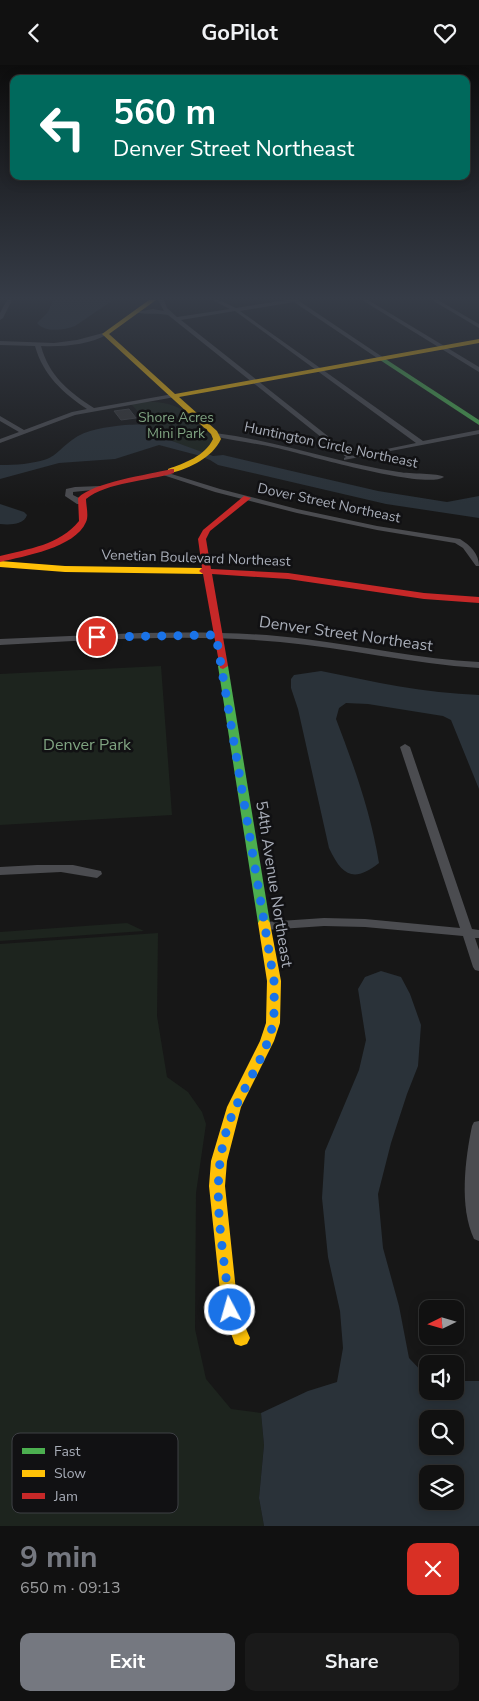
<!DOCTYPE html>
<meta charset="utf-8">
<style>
body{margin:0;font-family:"Nunito Sans",sans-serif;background:#1a1a1a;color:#f1f3f6;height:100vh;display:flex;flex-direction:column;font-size:19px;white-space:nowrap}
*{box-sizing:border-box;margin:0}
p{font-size:16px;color:#9c9d9f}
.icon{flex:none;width:28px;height:28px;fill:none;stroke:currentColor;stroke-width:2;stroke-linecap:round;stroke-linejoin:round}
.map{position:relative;height:1461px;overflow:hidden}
.panel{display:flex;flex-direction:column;background:#111;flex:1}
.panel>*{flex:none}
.hud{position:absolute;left:10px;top:10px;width:460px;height:105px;border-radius:10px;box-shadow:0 2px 12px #0003,0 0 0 1px #303131;background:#00695c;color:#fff;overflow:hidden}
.needle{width:32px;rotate:265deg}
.buttons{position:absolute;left:419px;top:1235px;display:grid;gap:10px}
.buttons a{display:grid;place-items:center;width:45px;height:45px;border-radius:10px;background:#111;box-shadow:0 2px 12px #0003,0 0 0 1px #303131;font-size:25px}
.pin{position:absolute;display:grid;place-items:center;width:42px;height:42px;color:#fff;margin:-21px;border:2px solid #fff;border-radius:50%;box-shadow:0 1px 5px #0007}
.me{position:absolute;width:55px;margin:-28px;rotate:354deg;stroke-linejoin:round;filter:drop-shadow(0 0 4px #0008)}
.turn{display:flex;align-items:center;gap:18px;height:105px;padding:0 20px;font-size:22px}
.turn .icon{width:65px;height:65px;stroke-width:2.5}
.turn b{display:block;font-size:35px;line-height:42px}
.round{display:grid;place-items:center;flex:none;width:52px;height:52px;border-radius:10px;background:#1a1a1a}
.head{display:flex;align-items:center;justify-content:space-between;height:85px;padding:0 20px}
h1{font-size:30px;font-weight:700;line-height:38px;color:#757880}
.button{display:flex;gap:10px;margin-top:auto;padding:10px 20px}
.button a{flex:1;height:58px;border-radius:10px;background:#757880;color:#fff;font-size:20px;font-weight:700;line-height:58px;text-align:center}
.button a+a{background:#1a1a1a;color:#f1f3f6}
header{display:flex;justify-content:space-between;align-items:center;height:65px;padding:0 20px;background:#111;font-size:22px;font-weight:700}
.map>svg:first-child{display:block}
</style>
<header><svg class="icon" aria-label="back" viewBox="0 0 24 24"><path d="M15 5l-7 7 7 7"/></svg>GoPilot<svg class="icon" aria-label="heart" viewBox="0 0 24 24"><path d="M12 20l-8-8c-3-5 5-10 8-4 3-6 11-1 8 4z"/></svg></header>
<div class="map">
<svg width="479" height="1461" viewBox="0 0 479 1461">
<rect width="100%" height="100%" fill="#171717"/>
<g fill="#1d241e">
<path d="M 139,337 C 176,335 188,345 212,373 L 212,378 L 203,388 L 164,373 L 151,361 L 146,360 L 146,355 L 131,339 Z"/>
<path d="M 161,601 L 172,750 L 0,760 L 0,609 Z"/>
<path d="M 127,858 L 144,866 L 0,876 L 0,867 Z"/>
<path d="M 158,868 L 157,951 L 167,1012 L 188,1027 L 202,1047 L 206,1059 L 196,1128 L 195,1264 L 206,1314 L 231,1344 L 261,1348 L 264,1380 L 259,1433 L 264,1461 L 0,1461 L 0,879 Z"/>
</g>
<g fill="#2a3239" fill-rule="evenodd">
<path d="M 53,235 L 113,235 L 75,261 C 64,265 45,268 37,258 L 48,247 Z"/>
<path d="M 125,360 C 148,359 148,358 164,373 L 213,391 L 223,390 L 378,426 L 447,437 L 479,431 L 479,453 L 386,439 L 218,400 L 210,395 L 197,390 L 159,380 L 115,394 L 59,398 L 0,414 L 0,400 C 16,400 32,399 47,394 C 57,390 63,381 72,375 C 86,364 107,362 125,360 Z"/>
<path d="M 0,439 L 24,447 L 27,450 C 24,460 9,460 0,459 Z"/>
<path d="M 321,606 C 374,617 425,628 479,630 L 479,724 L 451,655 L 443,651 L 368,639 L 346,638 L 339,643 L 336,654 C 354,701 371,748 379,798 C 354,818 342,811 329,783 L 298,644 L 291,623 L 291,614 L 294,610 Z"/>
<path d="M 381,906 L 401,912 L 410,929 L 421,960 L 418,1001 L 407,1029 L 391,1078 L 378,1129 L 383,1183 L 399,1241 L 409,1293 L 427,1312 L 428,1326 L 455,1326 L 455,1316 L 479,1316 L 479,1461 L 264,1461 L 259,1433 L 264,1380 L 261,1348 L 308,1326 L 337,1317 L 343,1283 L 340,1246 L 328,1192 L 322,1133 L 325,1086 L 359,1005 L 366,975 L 358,924 L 365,912 ZM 428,1354 L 455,1354 L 455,1381 L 428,1381 ZM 428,1409 L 455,1409 L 455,1436 L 428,1436 Z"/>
</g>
<path fill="#353536" stroke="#3f4043" d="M 129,344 L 136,353 L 121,355 L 114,346 Z"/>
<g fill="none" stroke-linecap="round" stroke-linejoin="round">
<g fill="#4b4c50" fill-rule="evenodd">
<path d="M 7,235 L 12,235 L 3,253 L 0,255 L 0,248 Z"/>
<path d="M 158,235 L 164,235 L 167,243 L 177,252 L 230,244 L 212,235 L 219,235 L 236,243 L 286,235 L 300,235 L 299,236 L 384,293 L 384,295 L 380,295 L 294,237 L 240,246 L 423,376 L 479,365 L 479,369 L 344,395 L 344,393 L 346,392 L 168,250 C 159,248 144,250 136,247 L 153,244 L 164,246 ZM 235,246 L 416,378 L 353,391 L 181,255 Z"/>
<path d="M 362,235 L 368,235 L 479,302 L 479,307 Z"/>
<path d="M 432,235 L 438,235 L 479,259 L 479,263 Z"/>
<path d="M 103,268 L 108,269 C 89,280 62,282 41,281 C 49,311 69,327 94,343 L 173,329 L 176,331 L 175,332 L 75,350 L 0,378 L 0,374 L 19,367 L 0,356 L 0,351 L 24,365 L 72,347 L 87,344 C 63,328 43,310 35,281 L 0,280 L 0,276 L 54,278 L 77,275 Z"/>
<path d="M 215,368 C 278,376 337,398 399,407 C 409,409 439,408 444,412 C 425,425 304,389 277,383 C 255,378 234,376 213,371 L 212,370 Z"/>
<path d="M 165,407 L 220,424 L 297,444 L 377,461 L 460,474 C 470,480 479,489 479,501 L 476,501 L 463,483 L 455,478 L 377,465 L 297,448 L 215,427 L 163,410 L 162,409 Z"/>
<path d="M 100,421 L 104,423 L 102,424 L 73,427 L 73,430 L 83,435 L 83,439 L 77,439 L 65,431 L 66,424 L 75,422 Z"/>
<path d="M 140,568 C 195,567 250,567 305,574 C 363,581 420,594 479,597 L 479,603 C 412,599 347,583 280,577 C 187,568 93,575 0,580 L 0,574 Z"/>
<path d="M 405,679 L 410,682 L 472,864 L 479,865 L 479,873 L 475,873 L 479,885 L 479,906 L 475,905 L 473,902 L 463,871 L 365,862 L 324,861 L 265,865 L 261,864 L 259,861 L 261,858 L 265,857 L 324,853 L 365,854 L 460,863 L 400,682 Z"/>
<path d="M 37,800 L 73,800 L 101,806 L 102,809 L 97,813 L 61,807 L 0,810 L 0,802 Z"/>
<path d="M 479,1056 L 479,1176 L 474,1174 C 459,1142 465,1095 472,1061 L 474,1057 Z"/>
</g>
<g fill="#4caf50" fill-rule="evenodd">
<path d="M 380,293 L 384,293 L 479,355 L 479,360 L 380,295 Z"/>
<path d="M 223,598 L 228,601 L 270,858 L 268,861 L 260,861 L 258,858 L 218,601 Z"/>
</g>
<g fill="#ffc107" fill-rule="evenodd">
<path d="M 149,235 L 156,235 L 109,269 L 175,329 L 479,274 L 479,278 L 179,332 L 217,366 L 221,374 C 212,393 190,403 171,408 L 168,408 L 168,404 C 185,398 205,391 213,374 L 211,369 L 102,269 Z"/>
<path d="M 0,496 L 65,501 L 203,503 L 207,506 L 203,509 L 65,507 L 0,502 Z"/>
<path d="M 264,854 L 268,855 L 270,858 L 281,916 L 280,958 L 274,976 L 241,1042 L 227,1096 L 225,1121 L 238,1245 L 250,1273 L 247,1279 L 241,1281 L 235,1279 L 222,1245 L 209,1121 L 211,1096 L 227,1042 L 260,976 L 266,958 L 267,916 L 258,858 L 260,855 Z"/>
</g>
<g fill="#c62828" fill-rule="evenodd">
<path d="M 171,404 L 174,404 L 174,408 C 148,416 107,417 86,434 C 86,440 89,451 86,457 C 75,483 24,491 0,497 L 0,491 C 28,484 60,480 79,456 L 78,433 C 93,417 148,410 171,404 Z"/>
<path d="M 244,431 L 251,433 L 210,466 L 206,474 L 211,504 L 288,508 L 424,528 L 479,532 L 479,538 L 424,534 L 288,514 L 212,509 L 228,601 L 223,604 L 220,603 L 203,509 L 199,506 L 202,503 L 198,474 L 203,465 Z"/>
</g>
</g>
<linearGradient id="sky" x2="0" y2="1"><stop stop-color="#0d0d0d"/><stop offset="0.53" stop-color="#363c47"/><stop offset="1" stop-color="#363c47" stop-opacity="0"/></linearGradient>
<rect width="479" height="440" fill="url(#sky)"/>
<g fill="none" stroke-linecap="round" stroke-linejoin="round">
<path stroke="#1a73e8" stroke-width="9" stroke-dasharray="0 16.2" d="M 97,572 L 216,570 L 274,916 C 274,930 275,945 273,958 C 265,998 235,1031 225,1071 C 210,1127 224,1188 230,1245"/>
</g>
<g text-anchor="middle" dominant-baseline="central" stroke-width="5" stroke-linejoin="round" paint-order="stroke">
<g font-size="14" fill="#7fa381" stroke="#111113">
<text x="176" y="352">Shore Acres<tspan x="176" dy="16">Mini Park</tspan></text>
</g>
<g font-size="14" fill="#a8adb8" stroke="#111113">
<text transform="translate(331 380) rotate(12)">Huntington Circle Northeast</text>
<text transform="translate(329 438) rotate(12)">Dover Street Northeast</text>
<text transform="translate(196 493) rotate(2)">Venetian Boulevard Northeast</text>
</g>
<g font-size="16" fill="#a8adb8" stroke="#111113">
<text transform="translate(346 569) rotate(8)">Denver Street Northeast</text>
<text transform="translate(274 819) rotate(81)">54th Avenue Northeast</text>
</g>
<g font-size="16" fill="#7fa381" stroke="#111113">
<text x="87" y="680">Denver Park</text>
</g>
</g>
<rect x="12" y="1368" width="166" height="80" rx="8" fill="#111113" stroke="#3e4045" stroke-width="1"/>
<rect x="22" y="1383" width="23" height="6" fill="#4caf50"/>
<rect x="22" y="1405" width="23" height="7" fill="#ffc107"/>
<rect x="22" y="1428" width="23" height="6" fill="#c62828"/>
<g font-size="14" fill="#a8adb8">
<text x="54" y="1391">Fast</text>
<text x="54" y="1413">Slow</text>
<text x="54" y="1436">Jam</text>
</g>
</svg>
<div class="buttons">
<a><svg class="needle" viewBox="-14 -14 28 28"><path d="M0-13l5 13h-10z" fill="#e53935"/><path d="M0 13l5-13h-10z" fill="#9c9d9f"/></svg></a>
<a><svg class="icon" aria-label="sound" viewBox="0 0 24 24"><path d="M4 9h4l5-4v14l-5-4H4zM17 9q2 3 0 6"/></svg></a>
<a><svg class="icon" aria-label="search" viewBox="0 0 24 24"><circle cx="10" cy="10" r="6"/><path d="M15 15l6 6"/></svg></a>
<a><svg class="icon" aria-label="layers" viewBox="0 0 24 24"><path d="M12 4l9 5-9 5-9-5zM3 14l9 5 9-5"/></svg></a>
</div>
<div class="pin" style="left:97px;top:572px;background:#d93025"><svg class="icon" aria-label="arrive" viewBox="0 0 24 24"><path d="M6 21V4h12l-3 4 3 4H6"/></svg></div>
<svg class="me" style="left:230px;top:1245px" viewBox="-20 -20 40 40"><circle r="17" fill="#1a73e8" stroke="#fff" stroke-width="3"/><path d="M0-11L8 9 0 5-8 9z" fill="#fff"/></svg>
<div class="hud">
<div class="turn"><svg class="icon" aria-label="left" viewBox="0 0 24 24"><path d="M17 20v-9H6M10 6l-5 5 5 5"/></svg><div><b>560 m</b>Denver Street Northeast</div></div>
</div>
</div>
<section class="panel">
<div class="head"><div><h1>9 min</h1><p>650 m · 09:13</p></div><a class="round" style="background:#d93025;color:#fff"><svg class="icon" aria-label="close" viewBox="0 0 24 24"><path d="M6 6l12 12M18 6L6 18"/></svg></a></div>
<div class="button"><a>Exit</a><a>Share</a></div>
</section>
